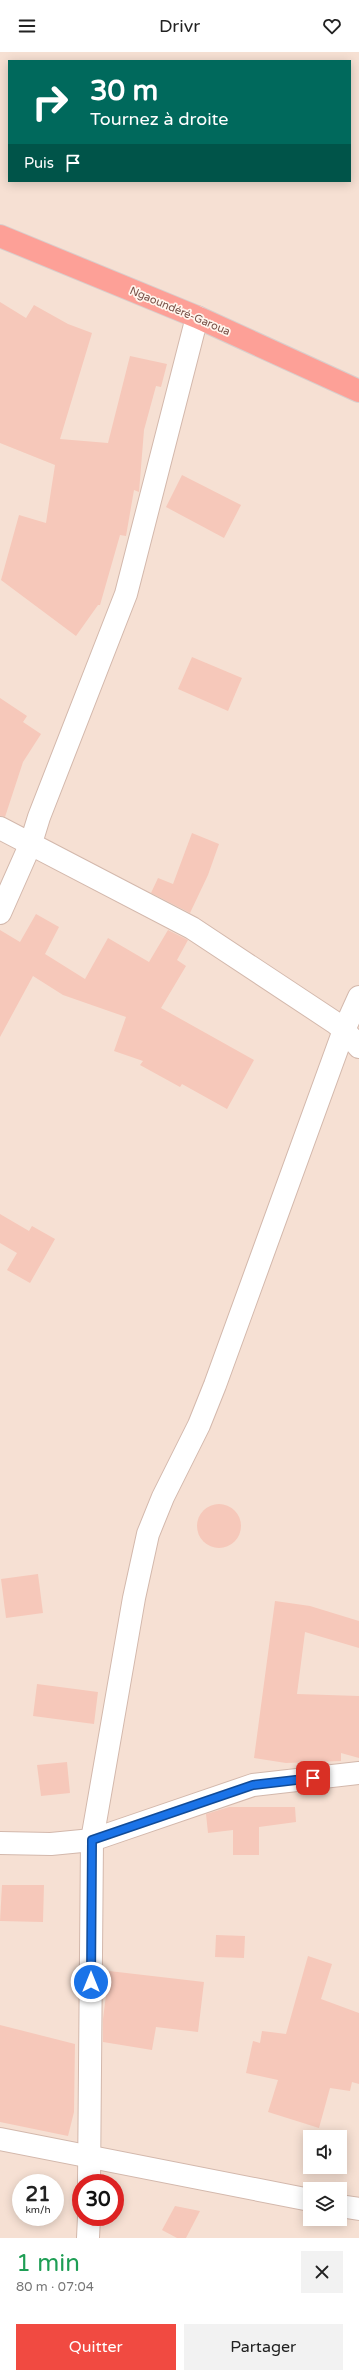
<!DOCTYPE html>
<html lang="fr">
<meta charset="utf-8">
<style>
body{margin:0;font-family:"Varela Round",sans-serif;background:#f2f2f2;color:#222;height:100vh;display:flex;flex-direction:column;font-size:15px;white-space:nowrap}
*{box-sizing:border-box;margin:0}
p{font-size:13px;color:#767676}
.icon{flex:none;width:22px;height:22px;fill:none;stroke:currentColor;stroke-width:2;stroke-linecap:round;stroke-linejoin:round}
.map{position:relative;height:2186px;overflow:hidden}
.details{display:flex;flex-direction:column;background:#fff;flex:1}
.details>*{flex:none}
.hud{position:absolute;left:8px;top:8px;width:343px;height:122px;border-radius:0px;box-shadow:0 2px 10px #0003;background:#00695c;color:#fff;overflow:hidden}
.controls{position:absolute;left:303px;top:2078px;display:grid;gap:8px}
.controls a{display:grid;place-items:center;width:44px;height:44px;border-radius:0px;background:#fff;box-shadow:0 2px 10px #0003;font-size:20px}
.speed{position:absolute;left:12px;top:2122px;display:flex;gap:8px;font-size:20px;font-weight:700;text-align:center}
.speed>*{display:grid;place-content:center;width:52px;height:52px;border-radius:50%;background:#fff;box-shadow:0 2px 10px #0003;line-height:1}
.speed small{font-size:10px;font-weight:400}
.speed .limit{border:6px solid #d22;background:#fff;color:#111}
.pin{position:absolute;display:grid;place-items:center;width:34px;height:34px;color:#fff;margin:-17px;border-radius:8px;box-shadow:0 2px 6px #0006}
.me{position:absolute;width:44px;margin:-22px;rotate:0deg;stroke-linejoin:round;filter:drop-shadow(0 0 3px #0008)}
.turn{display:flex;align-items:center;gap:14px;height:84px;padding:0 16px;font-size:18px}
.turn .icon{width:52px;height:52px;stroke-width:2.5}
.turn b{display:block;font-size:28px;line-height:34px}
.then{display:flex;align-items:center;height:38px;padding:0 16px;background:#0003;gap:8px;font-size:15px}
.round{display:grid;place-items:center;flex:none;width:42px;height:42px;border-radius:0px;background:#f2f2f2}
.head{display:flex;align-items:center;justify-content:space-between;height:68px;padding:0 16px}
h1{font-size:24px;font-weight:600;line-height:30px;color:#1e9e55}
.button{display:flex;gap:8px;margin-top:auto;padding:8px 16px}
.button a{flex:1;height:46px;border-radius:0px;background:#f14a41;color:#fff;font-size:16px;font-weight:600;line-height:46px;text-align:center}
.button a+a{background:#f2f2f2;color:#222}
header{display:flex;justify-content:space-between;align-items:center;height:52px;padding:0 16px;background:#fff;font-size:18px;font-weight:600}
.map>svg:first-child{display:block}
</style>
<header><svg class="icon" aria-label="menu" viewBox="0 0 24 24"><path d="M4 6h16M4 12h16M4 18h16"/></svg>Drivr<svg class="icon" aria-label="heart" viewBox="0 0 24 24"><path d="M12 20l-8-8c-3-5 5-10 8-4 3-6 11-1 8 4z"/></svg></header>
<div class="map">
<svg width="359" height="2186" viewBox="0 0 359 2186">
<rect width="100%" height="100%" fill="#fef0e5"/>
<path fill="#f6e0d3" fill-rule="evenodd" d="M 0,0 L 359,0 L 359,2186 L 0,2186 ZM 9,9 L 350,9 L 350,129 L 9,129 ZM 310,2085 L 340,2085 L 340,2115 L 310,2115 ZM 21,2131 L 55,2131 L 55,2165 L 21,2165 ZM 81,2131 L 115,2131 L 115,2165 L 81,2165 ZM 310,2137 L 340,2137 L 340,2167 L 310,2167 Z"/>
<g fill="#f6c8ba">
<path d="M 0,250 L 26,266 L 34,253 L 68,272 L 92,281 L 60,387 L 108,391 L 130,304 L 167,312 L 161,335 L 156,334 L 144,378 L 139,440 L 134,438 L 126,484 L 120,483 L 100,553 L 98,553 L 76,584 L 1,528 L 19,463 L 46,471 L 55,413 L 0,391 Z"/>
<path d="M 182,423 L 241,453 L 224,486 L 166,455 Z"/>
<path d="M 192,605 L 242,626 L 228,659 L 178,637 Z"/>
<path d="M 0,646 L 27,664 L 23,670 L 41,682 L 23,710 L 5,765 L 0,764 Z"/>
<path d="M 192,781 L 219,792 L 208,823 L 190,861 L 151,841 L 158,826 L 173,832 Z"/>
<path d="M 36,862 L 59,875 L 45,902 L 85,927 L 108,886 L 149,910 L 168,878 L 188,888 L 177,908 L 186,914 L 161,956 L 254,1008 L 227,1057 L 182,1032 L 180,1035 L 140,1013 L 143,1009 L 114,999 L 126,965 L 63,943 L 33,924 L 0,985 L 0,878 L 20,890 Z"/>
<path d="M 0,1162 L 29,1179 L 32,1174 L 55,1187 L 30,1231 L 7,1218 L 17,1201 L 0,1191 Z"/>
<circle cx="219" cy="1474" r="22"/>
<path d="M 38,1522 L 43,1561 L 6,1566 L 1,1527 Z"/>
<path d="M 275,1549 L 310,1554 L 359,1569 L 359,1596 L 305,1580 L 297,1642 L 359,1644 L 359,1706 L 341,1701 L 341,1709 L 286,1711 L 254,1706 Z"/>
<path d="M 37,1632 L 98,1640 L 94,1672 L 33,1664 Z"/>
<path d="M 67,1710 L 70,1741 L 41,1744 L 37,1713 Z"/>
<path d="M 229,1755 L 295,1755 L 296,1770 L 259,1775 L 259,1803 L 233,1803 L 233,1778 L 208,1781 L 206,1762 Z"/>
<path d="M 2,1833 L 44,1833 L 43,1870 L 0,1869 Z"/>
<path d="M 216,1883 L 245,1884 L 244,1906 L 215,1905 Z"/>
<path d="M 308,1904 L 332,1912 L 321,1947 L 359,1961 L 359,2032 L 352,2030 L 350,2039 L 330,2036 L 319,2076 L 268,2060 L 278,2028 L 246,2021 L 253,1989 L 260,1991 L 262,1979 L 286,1982 Z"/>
<path d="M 109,1919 L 204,1930 L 198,1980 L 156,1975 L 152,1998 L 103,1990 L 103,1967 Z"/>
<path d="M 0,1973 L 75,1992 L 74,2060 L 68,2084 L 0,2070 Z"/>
<path d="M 175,2154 L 200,2159 L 186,2186 L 177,2186 L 162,2178 Z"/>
</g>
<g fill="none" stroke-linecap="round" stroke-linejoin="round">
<g stroke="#d3b8ac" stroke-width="24">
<g id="minor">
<path d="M 0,776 L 192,876 L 334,970 L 344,978 L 359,995"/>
<path d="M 0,861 L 31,791 L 39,765 L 126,542 L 197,265"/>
<path d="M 0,1791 L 51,1792 L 92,1788 L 253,1733 L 359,1721"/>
<path d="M 0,2087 L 310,2148"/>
<path d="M 89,2131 L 92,1788 L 134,1546 L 148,1482 L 163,1445 L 199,1373 L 215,1333 L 344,978 L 359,945"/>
<path d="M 340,2154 L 359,2157"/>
<path d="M 88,2186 L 89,2165"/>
</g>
</g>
<g stroke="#d9cecc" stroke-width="24">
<path id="highway" d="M 0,184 L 197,265 L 359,339"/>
</g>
<use href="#minor" stroke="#fff" stroke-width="22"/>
<use href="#highway" stroke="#fda097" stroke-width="22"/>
</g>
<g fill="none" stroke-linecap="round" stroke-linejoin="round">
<g stroke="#114b97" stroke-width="10">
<path id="route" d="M 91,1930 L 92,1788 L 253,1733 L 313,1726"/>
</g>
<use href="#route" stroke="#1a73e8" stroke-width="7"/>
</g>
<g text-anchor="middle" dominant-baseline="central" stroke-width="3.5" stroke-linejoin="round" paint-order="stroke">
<g font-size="11" fill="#795148" stroke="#fff5ed">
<text transform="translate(180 259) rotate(23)">Ngaoundéré-Garoua</text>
</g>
</g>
</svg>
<div class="controls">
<a><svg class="icon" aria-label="sound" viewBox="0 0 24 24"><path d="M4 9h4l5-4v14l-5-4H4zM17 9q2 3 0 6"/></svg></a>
<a><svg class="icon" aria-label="layers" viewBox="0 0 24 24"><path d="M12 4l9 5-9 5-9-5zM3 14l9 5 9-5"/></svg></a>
</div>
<div class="speed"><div>21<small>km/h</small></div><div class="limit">30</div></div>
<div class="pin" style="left:313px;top:1726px;background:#d93025"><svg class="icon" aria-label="arrive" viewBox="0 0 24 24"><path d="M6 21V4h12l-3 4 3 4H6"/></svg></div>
<svg class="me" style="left:91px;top:1930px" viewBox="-20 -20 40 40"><circle r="17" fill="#1a73e8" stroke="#fff" stroke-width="3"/><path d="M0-11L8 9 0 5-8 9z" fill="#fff"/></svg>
<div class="hud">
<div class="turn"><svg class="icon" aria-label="right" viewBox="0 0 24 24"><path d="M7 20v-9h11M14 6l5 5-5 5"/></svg><div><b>30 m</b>Tournez à droite</div></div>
<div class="then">Puis<svg class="icon" aria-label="arrive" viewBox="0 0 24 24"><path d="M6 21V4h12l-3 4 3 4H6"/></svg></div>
</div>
</div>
<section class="details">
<div class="head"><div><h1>1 min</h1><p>80 m · 07:04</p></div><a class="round"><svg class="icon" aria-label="close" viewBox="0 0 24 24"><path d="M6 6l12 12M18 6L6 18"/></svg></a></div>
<div class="button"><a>Quitter</a><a>Partager</a></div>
</section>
